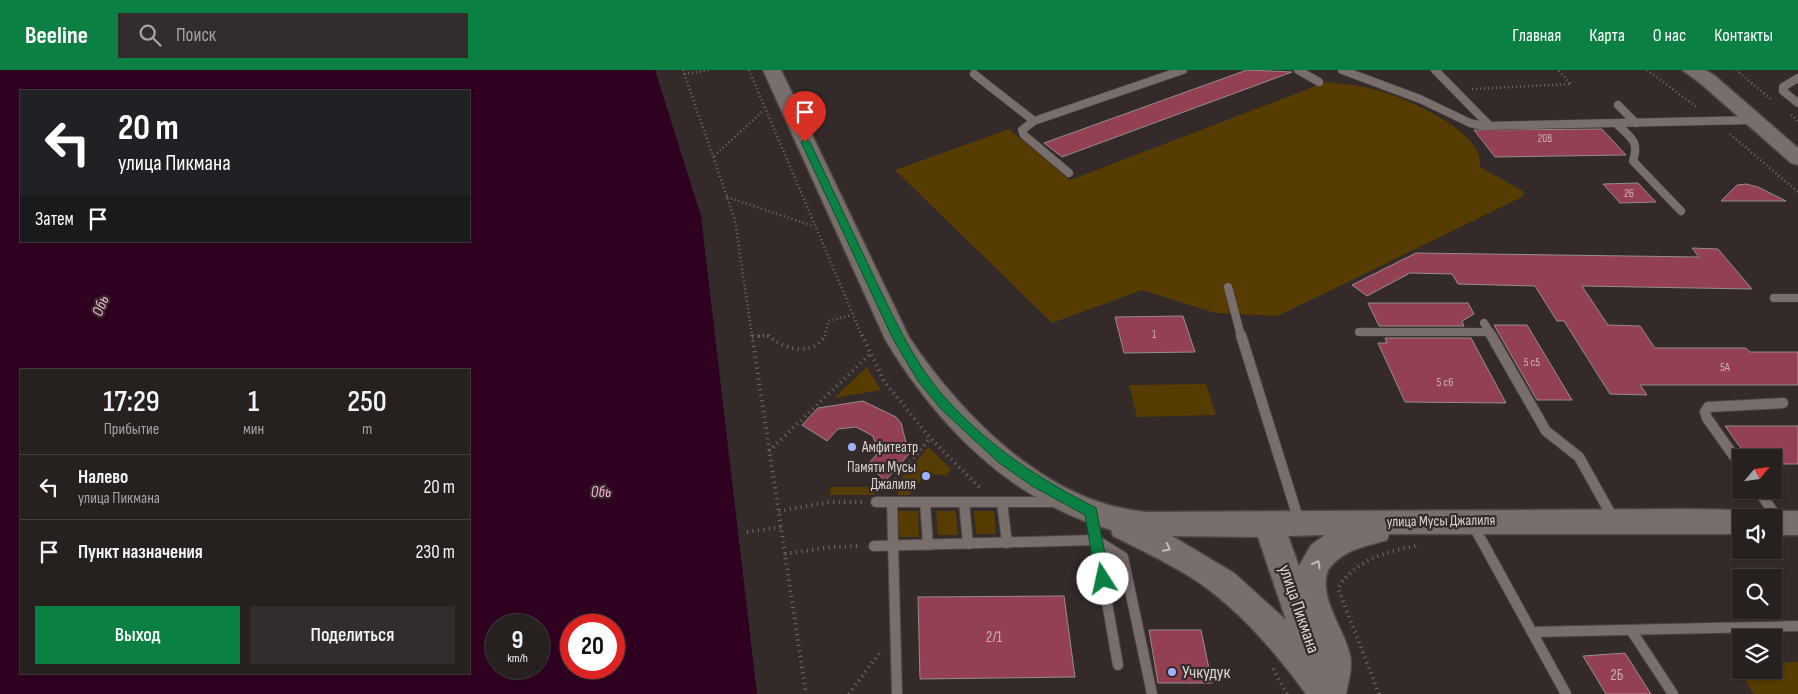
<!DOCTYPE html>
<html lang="ru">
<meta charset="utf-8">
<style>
body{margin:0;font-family:"Sofia Sans Condensed",sans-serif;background:#322d2c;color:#f1f3f6;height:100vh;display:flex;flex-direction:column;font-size:19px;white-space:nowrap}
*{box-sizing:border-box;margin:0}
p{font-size:16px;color:#a4a3a4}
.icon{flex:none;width:28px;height:28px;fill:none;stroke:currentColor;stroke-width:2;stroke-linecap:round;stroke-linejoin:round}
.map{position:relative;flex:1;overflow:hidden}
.side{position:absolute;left:20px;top:299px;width:450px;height:305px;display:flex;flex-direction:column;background:#26201f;border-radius:0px;box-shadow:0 1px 4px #0004,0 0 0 1px #423e3d}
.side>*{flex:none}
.guide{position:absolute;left:20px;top:20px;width:450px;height:152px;border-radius:0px;box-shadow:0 1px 4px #0004,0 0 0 1px #423e3d;background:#202124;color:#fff;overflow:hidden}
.needle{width:32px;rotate:61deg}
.fabs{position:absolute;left:1732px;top:379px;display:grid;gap:10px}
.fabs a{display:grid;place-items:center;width:50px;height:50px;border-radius:0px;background:#26201f;box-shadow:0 1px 4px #0004,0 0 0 1px #423e3d;font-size:25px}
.speed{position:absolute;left:485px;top:544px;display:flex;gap:10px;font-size:25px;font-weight:700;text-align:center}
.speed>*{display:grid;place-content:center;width:65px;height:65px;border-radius:50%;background:#26201f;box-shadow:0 1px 4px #0004,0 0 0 1px #423e3d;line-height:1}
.speed small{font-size:12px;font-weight:400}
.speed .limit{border:8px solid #d22;background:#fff;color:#111}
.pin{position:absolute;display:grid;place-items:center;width:42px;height:42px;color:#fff;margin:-51px -21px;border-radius:50% 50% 50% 0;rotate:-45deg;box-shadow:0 0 5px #0007}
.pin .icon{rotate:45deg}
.me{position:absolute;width:55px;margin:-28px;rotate:350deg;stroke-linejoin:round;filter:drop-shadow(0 0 4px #0008)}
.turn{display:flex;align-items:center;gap:18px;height:105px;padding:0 15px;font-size:22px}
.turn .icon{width:65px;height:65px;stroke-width:2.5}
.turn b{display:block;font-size:35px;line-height:42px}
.then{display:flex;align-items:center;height:48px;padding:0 15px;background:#0003;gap:10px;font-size:19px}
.eta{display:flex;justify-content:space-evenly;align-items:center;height:85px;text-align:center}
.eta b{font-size:30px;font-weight:600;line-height:35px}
.action{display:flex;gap:10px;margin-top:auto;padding:10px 15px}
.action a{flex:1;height:58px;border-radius:0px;background:#0b8043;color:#fff;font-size:20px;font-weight:600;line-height:58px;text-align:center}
.action a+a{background:#322d2c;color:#f1f3f6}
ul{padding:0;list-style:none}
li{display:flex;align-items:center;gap:15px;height:65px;padding:0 15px;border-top:1px solid #423e3d}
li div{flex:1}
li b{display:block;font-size:19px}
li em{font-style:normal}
header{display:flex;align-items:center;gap:30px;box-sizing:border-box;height:70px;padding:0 25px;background:#0b8043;color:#fff}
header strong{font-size:24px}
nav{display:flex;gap:28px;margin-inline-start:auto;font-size:18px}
.search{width:350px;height:45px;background:#322d2c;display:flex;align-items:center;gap:12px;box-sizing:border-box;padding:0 18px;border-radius:0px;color:#a4a3a4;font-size:19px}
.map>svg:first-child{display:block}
</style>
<header>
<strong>Beeline</strong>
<div class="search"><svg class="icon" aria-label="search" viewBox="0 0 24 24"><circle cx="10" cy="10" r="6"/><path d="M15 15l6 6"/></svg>Поиск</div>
<nav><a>Главная</a><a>Карта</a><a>О нас</a><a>Контакты</a></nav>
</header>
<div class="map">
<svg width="1798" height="624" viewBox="0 0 1798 624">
<rect width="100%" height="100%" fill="#332a29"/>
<g fill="#563c01">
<path d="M 1326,12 C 1346,14 1365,16 1384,22 C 1410,30 1486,63 1480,97 L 1523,121 L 1524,126 L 1278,246 L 1215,243 L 1142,220 L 1052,253 L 895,100 L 1009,59 L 1070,110 Z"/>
<path d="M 867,297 L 881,320 L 834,328 Z"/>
<path d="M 1206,314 L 1216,345 L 1137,347 L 1129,315 Z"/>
<path d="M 928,377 L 951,399 L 946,406 L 927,403 L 909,425 L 898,425 L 898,413 Z"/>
<path d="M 880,408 L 884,412 L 874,425 L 830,425 L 830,417 L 871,417 Z"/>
<path d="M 898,441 L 918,441 L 919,467 L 899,467 Z"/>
<path d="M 936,441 L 956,441 L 958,465 L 938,465 Z"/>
<path d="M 974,441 L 994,441 L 996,464 L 976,464 Z"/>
<path d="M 1798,592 L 1798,624 L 1754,624 L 1734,594 L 1741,594 L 1741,600 L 1774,600 L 1774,593 Z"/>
</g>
<path fill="#2f0020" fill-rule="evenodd" d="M 0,0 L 655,0 L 701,146 L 757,624 L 0,624 ZM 21,21 L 469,21 L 469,171 L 21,171 ZM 21,300 L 469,300 L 469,602 L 21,602 ZM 496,555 L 539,555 L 539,598 L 496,598 ZM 571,555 L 614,555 L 614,598 L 571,598 Z"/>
<g fill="#944053" stroke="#978c8d">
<path d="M 1247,0 L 1292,2 L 1062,87 L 1044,73 Z"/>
<path d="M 1602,59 L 1626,85 L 1495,87 L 1474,60 Z"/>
<path d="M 1638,113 L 1656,132 L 1620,133 L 1603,114 Z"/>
<path d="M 1746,114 L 1758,117 L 1786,131 L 1721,131 L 1737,115 Z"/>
<path d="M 1692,178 L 1718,179 L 1752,219 L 1582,216 L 1608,255 L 1640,256 L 1655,278 L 1746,278 L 1750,282 L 1798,282 L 1798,315 L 1640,315 L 1647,325 L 1610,324 L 1564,251 L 1557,251 L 1535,216 L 1458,214 L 1452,204 L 1410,203 L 1367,226 L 1352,215 L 1416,183 L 1699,187 Z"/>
<path d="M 1368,233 L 1468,233 L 1474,244 L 1462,251 L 1464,256 L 1379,256 Z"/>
<path d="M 1183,246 L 1195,282 L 1124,283 L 1115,247 Z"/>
<path d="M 1494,255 L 1527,255 L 1572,330 L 1537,330 Z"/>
<path d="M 1385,268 L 1471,268 L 1506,333 L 1405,332 L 1378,273 L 1387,273 Z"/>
<path d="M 863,331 L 896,347 L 901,353 L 909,384 L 885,411 L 868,394 L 878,383 L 873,366 L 856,357 L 838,359 L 827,371 L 802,355 L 818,338 Z"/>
<path d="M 1725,356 L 1798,356 L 1798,394 L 1774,394 L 1774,388 L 1748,388 Z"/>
<path d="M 1064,526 L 1075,607 L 920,609 L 918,527 Z"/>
<path d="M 1149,560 L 1201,560 L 1212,613 L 1158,613 Z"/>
<path d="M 1625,583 L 1651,624 L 1606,624 L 1583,586 Z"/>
</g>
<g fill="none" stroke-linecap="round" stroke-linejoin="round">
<g stroke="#4d4544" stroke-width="9">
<g id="lane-far1">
<path d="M 1298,0 L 1319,12"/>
<path d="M 1342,0 L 1420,29 L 1470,53 L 1483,56 L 1754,50"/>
<path d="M 1435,0 L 1490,56"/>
<path d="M 974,4 L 1034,51 L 1183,0"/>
<path d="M 1798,8 L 1783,17 L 1783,21 L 1798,33"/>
<path d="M 1618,35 L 1636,53"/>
<path d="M 1034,51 L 1022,60 L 1024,65 L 1069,103"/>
<path d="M 1616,53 C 1630,68 1640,70 1633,91 L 1681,141"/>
<path d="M 1228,217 L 1241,266"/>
<path d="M 1774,228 L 1798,228"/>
<path d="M 1484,253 L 1492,266"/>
<path d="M 1359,262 L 1490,262"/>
</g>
</g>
<g stroke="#4d4544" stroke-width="12">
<g id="lane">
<path d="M 1241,265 L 1299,451"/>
<path d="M 1491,265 L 1546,361 L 1579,387 L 1613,448"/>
<path d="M 1741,396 L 1707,348 L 1705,342 L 1708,337 L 1783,333"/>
<path d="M 1758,420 L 1779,450"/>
<path d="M 876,432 L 1056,432"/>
<path d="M 892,432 L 897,624"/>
<path d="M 925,432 L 928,475"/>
<path d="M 964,432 L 968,474"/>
<path d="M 1002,432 L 1007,473"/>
<path d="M 1091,442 L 1118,595"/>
<path d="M 1472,453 L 1566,624"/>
<path d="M 874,476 L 1096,470 L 1123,487 L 1152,624"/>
<path d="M 1631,560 L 1673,624"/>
<path d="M 1532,562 L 1798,556"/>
</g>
</g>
<g stroke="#4d4544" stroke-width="3">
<g id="secondary">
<path d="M 763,0 L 781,0 L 909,267 C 961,345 1048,435 1148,442 L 1689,439 L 1741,440 L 1751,443 L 1754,448 L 1741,448 L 1741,464 L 1389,464 L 1387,470 C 1365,477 1343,479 1328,500 C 1318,528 1344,558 1350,585 C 1353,598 1348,612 1346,624 L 1306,624 C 1276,583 1243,544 1201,514 C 1173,495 1143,481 1113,466 L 1111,460 C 1011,431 937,356 885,269 ZM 1325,465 L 1311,475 L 1299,496 L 1288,466 ZM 1172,466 L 1258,467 L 1286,550 L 1234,503 Z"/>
<path d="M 1682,0 L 1705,0 L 1714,5 L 1798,78 L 1798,95 L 1791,93 L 1700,13 Z"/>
<path d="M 1774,441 L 1798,441 L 1798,465 L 1774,465 L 1774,448 L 1762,448 L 1763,444 Z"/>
</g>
</g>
<g stroke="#736b6a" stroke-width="2.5" stroke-dasharray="1 3" stroke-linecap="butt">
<path d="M 683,0 L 735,150 L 752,266"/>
<path d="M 749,0 L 862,266"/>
<path d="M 1647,0 L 1698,38"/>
<path d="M 1736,0 L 1772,30"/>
<path d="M 684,4 L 709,0"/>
<path d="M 1472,19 L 1571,14 L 1558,0"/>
<path d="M 1791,45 L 1798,51"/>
<path d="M 1730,64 L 1798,122"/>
<path d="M 714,86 L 764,40"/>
<path d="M 727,127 L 813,156"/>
<path d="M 759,266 L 769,266"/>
<path d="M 825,266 L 828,251 L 852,245"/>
</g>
<g stroke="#736b6a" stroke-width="4" stroke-dasharray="1 4.5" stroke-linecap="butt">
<path d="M 752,265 L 806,624"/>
<path d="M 862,265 L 884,311 L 930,368 L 980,418"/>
<path d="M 752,267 L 768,265 C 784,280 813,287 825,265"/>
<path d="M 769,381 L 869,285"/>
<path d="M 889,418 L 930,368"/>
<path d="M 779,441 L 830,432 L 863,432"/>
<path d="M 747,462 L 781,457"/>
<path d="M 785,484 L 830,477 L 861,476"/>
<path d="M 1273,599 L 1287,624"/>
<path d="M 849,624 L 881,581"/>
<path d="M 1379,624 L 1338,518 C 1357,488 1387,482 1420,475"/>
</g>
<use href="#lane-far1" stroke="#786e6c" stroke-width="8"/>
<use href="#lane" stroke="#786e6c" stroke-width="10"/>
<use href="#secondary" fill="#786e6c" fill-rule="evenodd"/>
</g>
<defs><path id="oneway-chevron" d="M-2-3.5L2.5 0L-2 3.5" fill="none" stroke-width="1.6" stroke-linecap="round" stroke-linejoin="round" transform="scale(1.25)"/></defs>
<g stroke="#c2bbba">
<use href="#oneway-chevron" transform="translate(1167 478) rotate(27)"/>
<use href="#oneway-chevron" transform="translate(1317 494) rotate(-60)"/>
</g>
<path fill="#0b8043" stroke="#07532c" d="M 805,69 L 810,72 C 831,116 852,161 873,205 C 895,250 915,296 949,332 C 992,379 1040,409 1096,438 L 1110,509 L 1108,513 L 1098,513 L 1096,509 L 1085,445 L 1032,416 L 998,392 L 941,339 L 918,311 L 893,269 L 801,72 Z"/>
<g fill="#9fb3fd" stroke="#332a29" stroke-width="2">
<circle cx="852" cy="377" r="5"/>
<circle cx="926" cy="406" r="5"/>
<circle cx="1172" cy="602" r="5"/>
</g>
<g text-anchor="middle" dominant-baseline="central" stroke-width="4.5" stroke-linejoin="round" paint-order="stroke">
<g font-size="11" fill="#c9b0b4">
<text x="1545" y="68">20В</text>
</g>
<g font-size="12" fill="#c9b0b4">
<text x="1629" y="123">26</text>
<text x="1154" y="264">1</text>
<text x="1532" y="292">5 с5</text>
<text x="1725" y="297">5А</text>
<text x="1445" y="312">5 с6</text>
</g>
<g font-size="15" fill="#dbd5d4" stroke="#332a29" text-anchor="start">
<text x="862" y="377">Амфитеатр</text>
<text x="916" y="397" text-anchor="end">Памяти Мусы<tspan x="916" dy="17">Джалиля</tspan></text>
</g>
<g font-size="15" fill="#dbd5d4" stroke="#332a29">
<text transform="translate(1441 451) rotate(-1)">улица Мусы Джалиля</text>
</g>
<g font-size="15" fill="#c9b0b4">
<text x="994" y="567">2/1</text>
<text x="1617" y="605">2Б</text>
</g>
<g font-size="16" font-style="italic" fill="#feaadb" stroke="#332a29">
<text transform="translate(101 236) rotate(-68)">Обь</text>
<text x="601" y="422">Обь</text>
</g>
<g font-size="18" fill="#dbd5d4" stroke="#332a29">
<text transform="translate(1299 539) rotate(71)">улица Пикмана</text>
</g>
<g font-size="18" fill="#dbd5d4" stroke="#332a29" text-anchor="start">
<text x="1182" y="602">Учкудук</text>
</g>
</g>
</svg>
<div class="fabs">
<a><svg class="needle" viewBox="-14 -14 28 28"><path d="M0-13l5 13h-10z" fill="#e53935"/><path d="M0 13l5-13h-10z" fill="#a4a3a4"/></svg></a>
<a><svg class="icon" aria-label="sound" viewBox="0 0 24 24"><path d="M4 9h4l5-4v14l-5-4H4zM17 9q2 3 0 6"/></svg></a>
<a><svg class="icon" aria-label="search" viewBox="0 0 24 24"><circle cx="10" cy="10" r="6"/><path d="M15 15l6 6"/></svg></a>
<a><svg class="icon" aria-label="layers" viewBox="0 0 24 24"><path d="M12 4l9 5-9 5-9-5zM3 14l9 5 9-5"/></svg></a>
</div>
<div class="speed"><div>9<small>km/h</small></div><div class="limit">20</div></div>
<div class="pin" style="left:805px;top:72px;background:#d93025"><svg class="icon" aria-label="arrive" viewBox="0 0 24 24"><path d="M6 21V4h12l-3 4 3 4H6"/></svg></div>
<svg class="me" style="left:1103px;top:509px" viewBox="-20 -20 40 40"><circle r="19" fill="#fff"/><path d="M0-13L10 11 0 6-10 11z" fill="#0b8043"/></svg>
<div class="guide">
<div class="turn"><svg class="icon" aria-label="left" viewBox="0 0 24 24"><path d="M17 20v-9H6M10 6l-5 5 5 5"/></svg><div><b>20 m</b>улица Пикмана</div></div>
<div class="then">Затем<svg class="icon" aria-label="arrive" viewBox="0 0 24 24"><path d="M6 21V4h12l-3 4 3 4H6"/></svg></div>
</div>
<section class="side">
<div class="eta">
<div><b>17:29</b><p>Прибытие</p></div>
<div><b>1</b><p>мин</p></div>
<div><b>250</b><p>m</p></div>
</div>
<ul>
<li><svg class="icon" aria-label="left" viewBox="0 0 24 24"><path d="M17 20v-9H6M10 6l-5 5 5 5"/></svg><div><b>Налево</b><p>улица Пикмана</p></div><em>20 m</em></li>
<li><svg class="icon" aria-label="arrive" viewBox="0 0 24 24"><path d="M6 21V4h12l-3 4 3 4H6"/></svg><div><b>Пункт назначения</b></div><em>230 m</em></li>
</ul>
<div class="action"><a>Выход</a><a>Поделиться</a></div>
</section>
</div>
